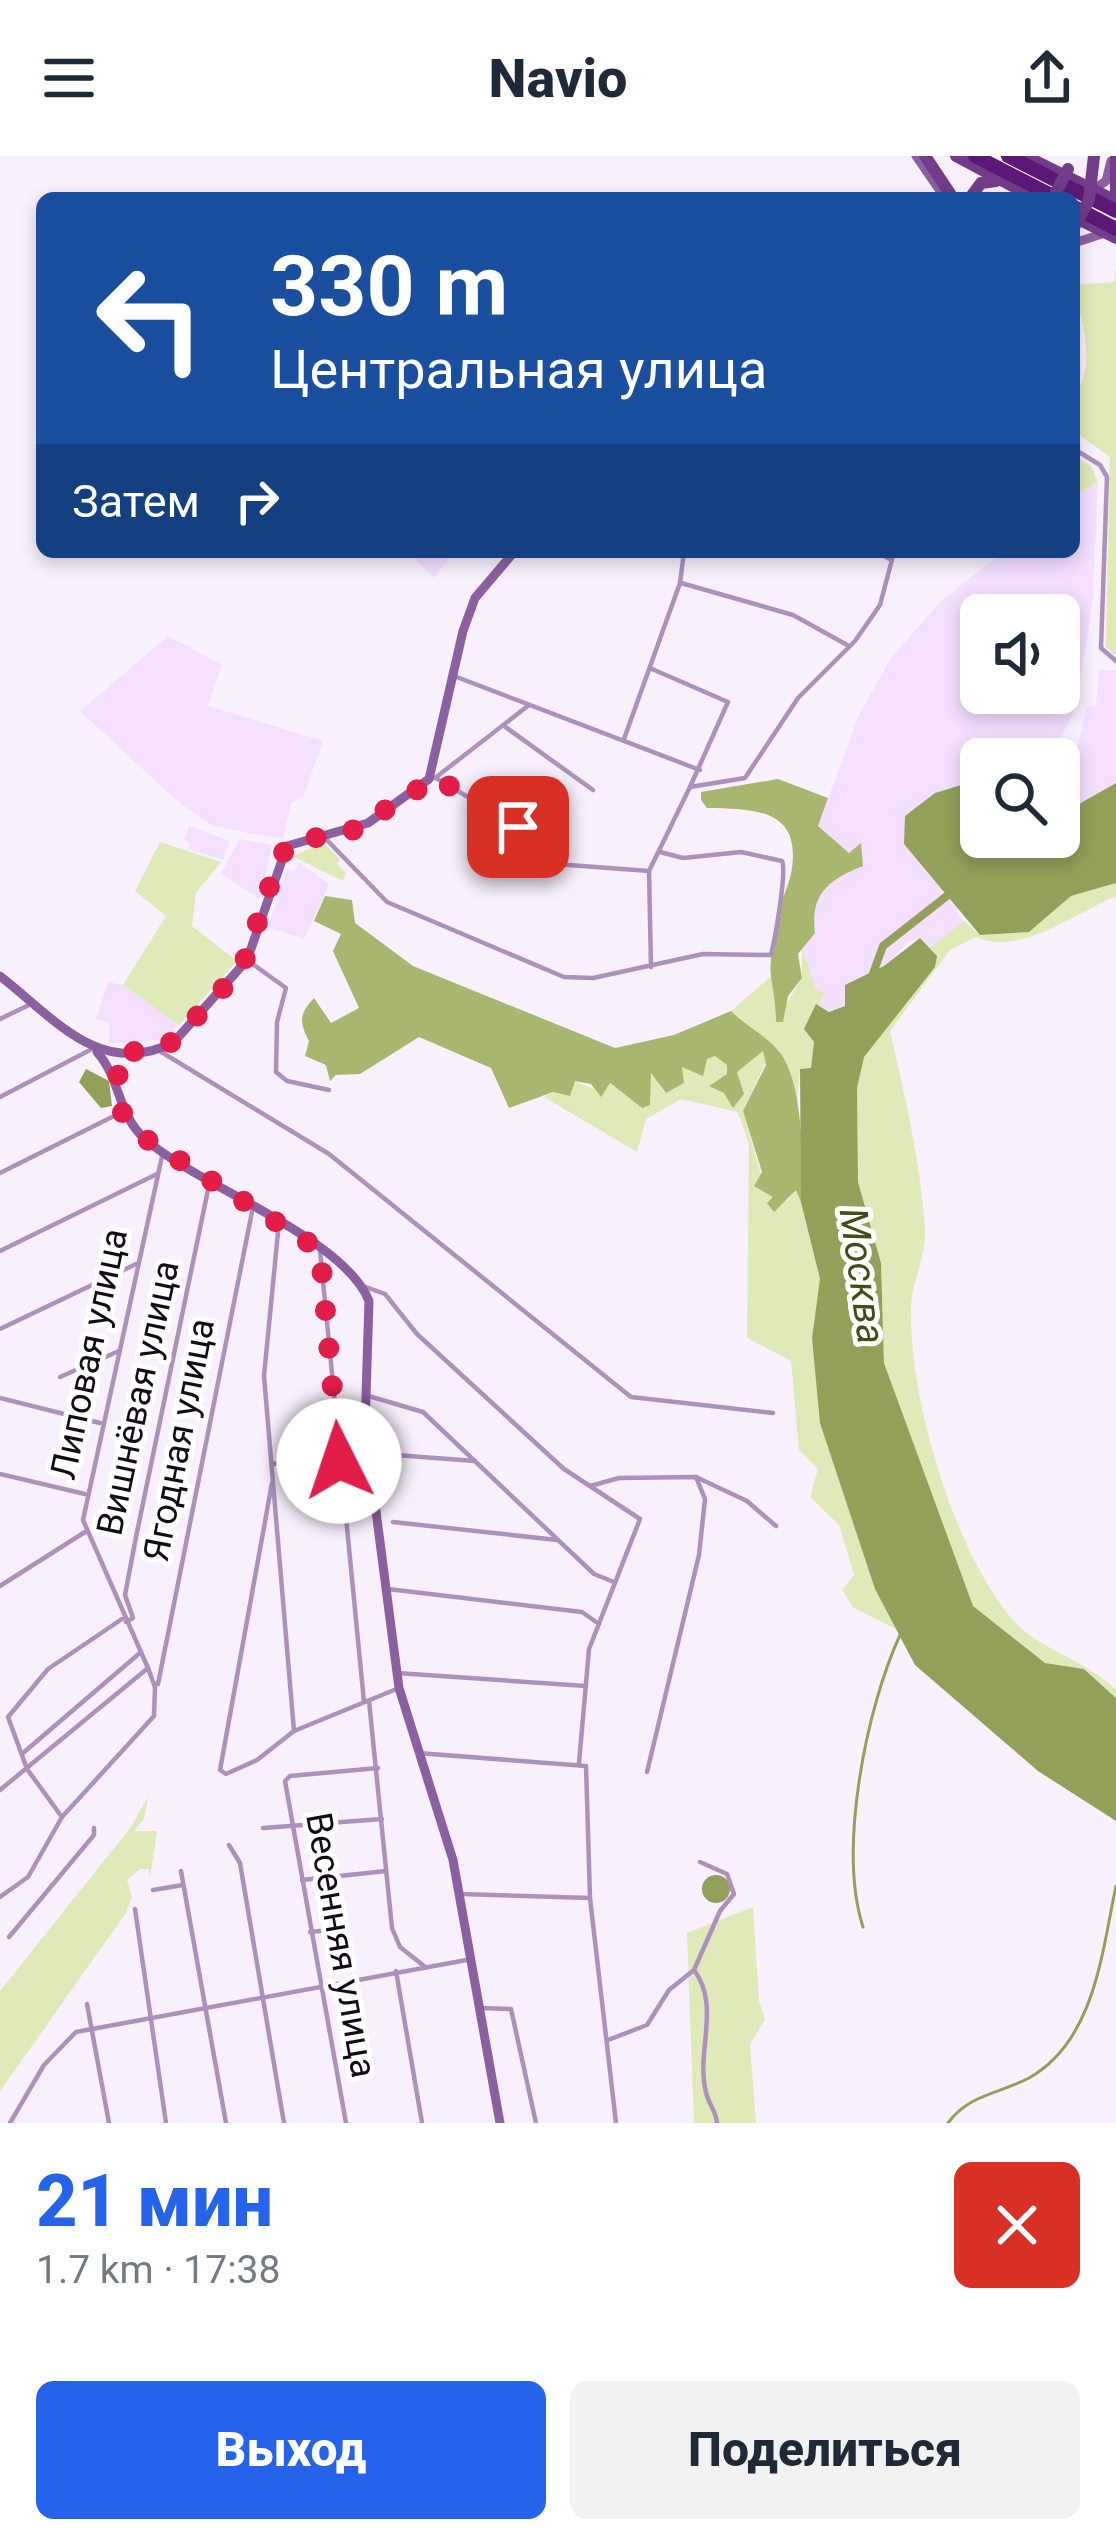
<!DOCTYPE html>
<html lang="ru">
<meta charset="utf-8">
<style>
body{margin:0;font-family:Roboto,sans-serif;background:#f2f2f3;color:#1f2937;height:100vh;display:flex;flex-direction:column;font-size:45px;white-space:nowrap}
*{box-sizing:border-box;margin:0}
p{font-size:39px;color:#747a83}
.icon{flex:none;width:66px;height:66px;fill:none;stroke:currentColor;stroke-width:2;stroke-linecap:round;stroke-linejoin:round}
.map{position:relative;height:1967px;overflow:hidden}
.details{display:flex;flex-direction:column;background:#fff;flex:1}
.details>*{flex:none}
.hud{position:absolute;left:36px;top:36px;width:1044px;height:366px;border-radius:18px;box-shadow:0 6px 18px #0003;background:#1a4fa0;color:#fff;overflow:hidden}
.tools{position:absolute;left:960px;top:438px;display:grid;gap:24px}
.tools a{display:grid;place-items:center;width:120px;height:120px;border-radius:18px;background:#fff;box-shadow:0 6px 18px #0003;font-size:60px}
.pin{position:absolute;display:grid;place-items:center;width:102px;height:102px;color:#fff;margin:-51px;border-radius:24px;box-shadow:0 6px 18px #0006}
.me{position:absolute;width:132px;margin:-66px;rotate:356deg;stroke-linejoin:round;filter:drop-shadow(0 0 9px #0008)}
.turn{display:flex;align-items:center;gap:42px;height:252px;padding:0 36px;font-size:54px}
.turn .icon{width:156px;height:156px;stroke-width:2.5}
.turn b{display:block;font-size:84px;line-height:102px}
.then{display:flex;align-items:center;height:114px;padding:0 36px;background:#0003;gap:24px;font-size:45px}
.round{display:grid;place-items:center;flex:none;width:126px;height:126px;border-radius:18px;background:#f2f2f3}
.head{display:flex;align-items:center;justify-content:space-between;height:204px;padding:0 36px}
h1{font-size:72px;font-weight:800;line-height:90px;color:#2563eb}
.action{display:flex;gap:24px;margin-top:auto;padding:24px 36px}
.action a{flex:1;height:138px;border-radius:18px;background:#2563eb;color:#fff;font-size:48px;font-weight:800;line-height:138px;text-align:center}
.action a+a{background:#f2f2f3;color:#1f2937}
header{display:flex;justify-content:space-between;align-items:center;height:156px;padding:0 36px;background:#fff;font-size:54px;font-weight:800}
.map>svg:first-child{display:block}
</style>
<header><svg class="icon" aria-label="menu" viewBox="0 0 24 24"><path d="M4 6h16M4 12h16M4 18h16"/></svg>Navio<svg class="icon" aria-label="share" viewBox="0 0 24 24"><path d="M12 15V3M7 8l5-5 5 5M5 13v7h14v-7"/></svg></header>
<div class="map">
<svg width="1116" height="1967" viewBox="0 0 1116 1967">
<rect width="100%" height="100%" fill="#f8f0fd"/>
<g fill="#f4dfff" fill-rule="evenodd">
<path d="M 1098,326 L 1093,443 L 1076,551 L 1061,582 L 1065,596 L 1059,609 L 1059,603 L 981,603 L 981,623 L 967,629 L 958,760 L 964,765 L 929,792 L 920,782 L 909,785 L 885,810 L 845,829 L 846,850 L 829,856 L 816,848 L 802,791 L 815,777 L 813,747 L 827,727 L 862,710 L 860,688 L 849,698 L 818,670 L 859,559 L 891,502 L 942,444 L 1003,396 L 1074,396 L 1074,340 ZM 981,459 L 1059,459 L 1059,537 L 981,537 Z"/>
<path d="M 408,396 L 454,396 L 434,422 Z"/>
<path d="M 168,480 L 222,509 L 208,550 L 323,585 L 303,641 L 291,647 L 283,683 L 213,670 L 176,644 L 80,555 Z"/>
<path d="M 1099,514 L 1116,514 L 1116,627 L 1079,648 L 1070,641 L 1072,613 L 1087,551 L 1096,550 Z"/>
<path d="M 189,670 L 230,685 L 223,704 L 189,693 L 191,687 L 184,684 Z"/>
<path d="M 240,683 L 272,689 L 260,744 L 221,717 Z"/>
<path d="M 298,706 L 329,728 L 304,783 L 268,771 L 287,713 L 294,715 Z"/>
<path d="M 108,826 L 123,829 L 179,869 L 162,884 L 109,887 L 109,867 L 96,863 Z"/>
</g>
<g fill="#dfeab8">
<path d="M 1116,112 L 1116,500 L 1106,491 L 1110,301 L 1079,279 L 1074,240 C 1098,210 1081,164 1074,129 L 1114,126 Z"/>
<path d="M 1074,300 L 1091,310 L 1098,326 L 1074,340 Z"/>
<path d="M 160,686 L 221,706 L 196,737 L 192,770 L 237,805 L 179,869 L 123,829 L 166,760 L 135,735 Z"/>
<path d="M 324,687 L 340,703 L 337,708 L 346,717 L 343,725 L 292,700 Z"/>
<path d="M 1116,727 L 1116,740 C 1075,757 1020,801 976,781 L 950,794 L 890,875 C 905,941 921,1007 925,1074 C 926,1103 911,1126 911,1154 C 909,1242 954,1395 1012,1463 C 1038,1494 1084,1502 1116,1534 L 1116,1542 L 1084,1513 L 1045,1507 L 973,1451 L 884,1207 L 881,1107 L 858,1026 L 857,932 L 863,901 L 936,800 L 929,792 L 964,765 L 980,779 L 1029,776 L 1071,740 Z"/>
<path d="M 802,791 L 816,834 L 825,837 L 805,873 L 814,886 L 811,913 L 800,913 L 797,949 L 779,894 L 731,855 L 771,820 L 777,831 L 776,865 L 802,822 Z"/>
<path d="M 763,895 L 768,901 L 743,955 L 766,1037 L 787,1045 L 796,1033 C 807,1059 817,1095 820,1123 C 822,1144 810,1166 813,1188 C 828,1278 854,1392 896,1473 L 854,1452 L 842,1434 L 854,1419 L 839,1369 L 810,1341 L 818,1313 L 799,1294 L 791,1205 L 747,1182 L 749,988 L 738,956 L 681,943 L 646,963 L 637,996 L 544,941 L 553,936 L 570,940 L 574,925 L 597,934 L 609,927 L 642,952 L 652,917 L 665,937 L 684,927 L 681,911 L 715,900 L 727,909 L 727,918 L 711,929 L 744,938 L 736,916 Z"/>
<path d="M 148,1641 L 144,1663 L 134,1675 L 157,1675 L 150,1722 L 149,1713 L 140,1713 L 127,1724 L 132,1741 L 126,1757 L 0,1935 L 0,1835 L 131,1671 Z"/>
<path d="M 753,1751 L 759,1845 L 765,1863 L 750,1889 L 756,1967 L 694,1967 L 687,1777 Z"/>
</g>
<g fill="#a8b66f">
<path d="M 778,623 L 828,642 L 818,670 L 849,697 L 861,687 L 863,710 C 828,724 810,738 815,777 L 798,798 L 802,822 L 788,840 L 783,866 L 776,866 C 776,848 773,836 771,820 C 769,806 775,778 777,763 C 779,747 788,733 791,718 C 803,653 757,653 707,652 L 701,644 L 701,636 Z"/>
<path d="M 325,740 L 352,744 L 355,767 L 413,810 L 615,892 L 674,879 L 731,855 C 745,869 770,882 781,898 C 803,929 804,1007 801,1046 L 796,1034 L 774,1056 L 767,1047 L 773,1041 L 754,1030 L 762,1016 L 743,955 L 766,909 L 763,895 L 737,916 L 744,938 L 733,952 L 724,937 L 709,930 L 727,918 L 727,909 L 715,900 L 707,903 L 703,920 L 682,911 L 684,927 L 666,937 L 651,917 L 650,949 L 642,952 L 610,927 L 601,941 L 591,928 L 575,925 L 570,940 L 553,936 L 509,952 L 491,912 L 419,881 L 360,918 L 336,919 L 330,925 L 326,909 L 305,900 L 309,885 C 299,866 299,858 314,842 L 331,867 L 359,852 L 333,795 L 341,778 L 314,765 Z"/>
</g>
<g fill="#92a059">
<path d="M 981,623 L 981,681 L 1059,681 L 1059,631 L 1079,648 L 1116,627 L 1116,727 L 1071,740 L 1029,776 L 980,779 L 904,688 L 905,660 L 935,637 Z"/>
<path d="M 920,782 L 937,800 L 935,811 L 864,901 L 857,932 L 858,1026 L 881,1107 L 884,1207 L 973,1450 L 1045,1507 L 1084,1513 L 1116,1542 L 1116,1665 L 1038,1615 L 915,1509 L 875,1433 L 820,1267 L 812,1182 L 820,1123 L 801,1046 L 800,913 L 811,912 L 814,886 L 804,873 L 816,848 L 829,856 L 845,850 L 845,829 L 884,810 Z"/>
<path d="M 86,913 L 109,925 L 112,950 L 101,952 L 79,926 Z"/>
<circle cx="716" cy="1733" r="14"/>
</g>
<g fill="none" stroke-linecap="round" stroke-linejoin="round">
<g stroke="#92a059" stroke-width="3">
<path d="M 863,1771 C 838,1693 866,1553 900,1479"/>
<path d="M 948,1967 C 969,1938 999,1938 1029,1922 C 1095,1885 1102,1795 1116,1730"/>
</g>
<path stroke="#92a059" stroke-width="8" d="M 871,823 L 883,790 L 952,736"/>
<g stroke="#ad91bc" stroke-width="4.5">
<path d="M 1074,293 L 1100,309 L 1107,321 L 1101,492 L 1116,505"/>
<path d="M 876,396 L 890,403"/>
<path d="M 681,427 L 793,459 L 849,490"/>
<path d="M 652,513 L 728,546 L 690,631"/>
<path d="M 454,520 L 700,614"/>
<path d="M 504,570 L 593,634"/>
<path d="M 624,583 L 680,427 L 684,396"/>
<path d="M 435,622 L 529,549"/>
<path d="M 436,622 L 518,671 L 542,707 L 649,715"/>
<path d="M 323,680 L 387,746 L 564,821 L 593,822 L 703,798 L 771,799 C 775,783 787,716 782,705 L 741,696 L 683,702 L 660,696"/>
<path d="M 247,804 L 286,832 L 277,866 L 276,916 L 287,925 L 329,934"/>
<path d="M 651,811 L 649,715 L 690,631 L 745,622 L 798,542 L 855,485 L 880,449 L 894,396"/>
<path d="M 0,863 L 29,849"/>
<path d="M 158,894 L 329,998 L 631,1241 L 773,1257"/>
<path d="M 0,941 L 92,893"/>
<path d="M 0,1017 L 122,956"/>
<path d="M 279,1066 L 264,1220 L 294,1575"/>
<path d="M 320,1094 L 364,1546"/>
<path d="M 0,1095 L 157,1018"/>
<path d="M 363,1130 L 385,1138 L 417,1178 L 564,1313 L 640,1363 L 589,1493 L 579,1607"/>
<path d="M 0,1173 L 136,1108"/>
<path d="M 60,1221 L 119,1195"/>
<path d="M 365,1239 L 423,1256 L 594,1418 L 614,1426"/>
<path d="M 0,1242 L 100,1267"/>
<path d="M 382,1298 L 475,1305"/>
<path d="M 272,1308 L 338,1305"/>
<path d="M 340,1310 L 369,1306"/>
<path d="M 0,1318 L 85,1338"/>
<path d="M 272,1327 L 220,1614 L 226,1618 L 257,1604 L 294,1575 L 399,1532"/>
<path d="M 590,1330 L 619,1322 L 696,1321 L 747,1345 L 776,1370"/>
<path d="M 393,1366 L 557,1384"/>
<path d="M 0,1430 L 85,1376"/>
<path d="M 388,1433 L 582,1456 L 599,1468"/>
<path d="M 126,1466 L 133,1462 L 125,1439 L 136,1381 L 209,1029"/>
<path d="M 397,1517 L 586,1530"/>
<path d="M 158,1528 L 253,1051"/>
<path d="M 369,1545 L 392,1772 L 400,1791 L 424,1810"/>
<path d="M 23,1597 L 141,1496"/>
<path d="M 418,1597 L 586,1610 L 590,1742 L 616,1967"/>
<path d="M 647,1616 L 699,1399 L 705,1343 L 696,1321"/>
<path d="M 0,1634 L 148,1512"/>
<path d="M 62,1661 L 27,1613 L 8,1561 L 48,1513 L 122,1463"/>
<path d="M 263,1672 L 382,1663"/>
<path d="M 229,1689 L 240,1707 L 284,1967"/>
<path d="M 181,1715 L 226,1967"/>
<path d="M 302,1724 L 386,1715"/>
<path d="M 153,1734 L 183,1729"/>
<path d="M 460,1738 L 590,1742"/>
<path d="M 0,1741 L 28,1721 L 62,1661 L 154,1560 L 155,1531 L 148,1512 L 83,1364 L 163,996"/>
<path d="M 135,1753 L 166,1967"/>
<path d="M 310,1776 L 339,1773"/>
<path d="M 9,1781 L 94,1679 L 94,1672"/>
<path d="M 694,1814 C 722,1851 694,1898 707,1940 C 710,1950 716,1955 717,1967"/>
<path d="M 396,1815 L 422,1967"/>
<path d="M 87,1848 L 109,1967"/>
<path d="M 480,1852 L 511,1853 L 536,1967"/>
<path d="M 608,1884 L 647,1869 L 669,1834 L 694,1814 L 720,1755 L 734,1738 L 727,1718 L 700,1706"/>
<path d="M 10,1967 L 44,1909 L 76,1876 L 472,1803"/>
<path d="M 346,1967 L 285,1625 L 290,1620 L 378,1612"/>
</g>
<g stroke="#8b60a0" stroke-width="9">
<path d="M 916,0 L 945,42"/>
<path d="M 1093,34 L 1106,25 L 1111,5"/>
<path d="M 1074,87 L 1102,78"/>
<path d="M 1074,199 L 1074,204"/>
<path d="M 0,820 C 53,861 101,924 174,886 L 247,804 L 287,690 L 368,667 L 429,623 L 463,475 L 475,442 L 514,396"/>
<path d="M 97,896 C 121,923 117,958 145,983 C 198,1030 344,1081 369,1145 L 365,1271 L 399,1532 L 453,1704 L 500,1967"/>
</g>
<g stroke="#723c8a" stroke-width="12">
<path d="M 925,0 L 953,42"/>
<path d="M 956,0 L 1035,42"/>
<path d="M 1025,0 L 1116,45"/>
<path d="M 1116,0 L 1116,39"/>
<path d="M 970,42 L 981,27 L 996,25"/>
<path d="M 1074,61 L 1116,82"/>
</g>
<g stroke="#5c1877" stroke-width="14">
<path d="M 975,0 L 1057,42"/>
<path d="M 1008,0 L 1116,55"/>
<path d="M 1074,51 L 1116,73"/>
</g>
<g stroke="#723c8a" stroke-width="12">
<path d="M 1053,42 L 1068,13"/>
<path d="M 1074,71 L 1089,44 L 1094,0"/>
</g>
</g>
<g fill="none" stroke-linecap="round" stroke-linejoin="round">
<path stroke="#e11d48" stroke-width="21" stroke-dasharray="0 37.8" d="M 339,1305 L 320,1094 L 146,983 L 122,956 L 116,900 L 173,886 L 242,812 L 279,703 L 290,687 L 353,674 L 436,622 L 518,671"/>
</g>
<g text-anchor="middle" dominant-baseline="central" stroke-width="10" stroke-linejoin="round" paint-order="stroke">
<g font-size="36" fill="#120b16" stroke="#fff">
<text transform="translate(89 1198) rotate(-78)">Липовая улица</text>
<text transform="translate(138 1242) rotate(-78)">Вишнёвая улица</text>
<text transform="translate(179 1284) rotate(-79)">Ягодная улица</text>
<text transform="translate(341 1789) rotate(80)">Весенняя улица</text>
</g>
<g font-size="39" font-style="italic" fill="#434c17" stroke="#fff">
<text transform="translate(862 1120) rotate(82)">Москва</text>
</g>
</g>
</svg>
<div class="tools">
<a><svg class="icon" aria-label="sound" viewBox="0 0 24 24"><path d="M4 9h4l5-4v14l-5-4H4zM17 9q2 3 0 6"/></svg></a>
<a><svg class="icon" aria-label="search" viewBox="0 0 24 24"><circle cx="10" cy="10" r="6"/><path d="M15 15l6 6"/></svg></a>
</div>
<div class="pin" style="left:518px;top:671px;background:#d93025"><svg class="icon" aria-label="arrive" viewBox="0 0 24 24"><path d="M6 21V4h12l-3 4 3 4H6"/></svg></div>
<svg class="me" style="left:339px;top:1305px" viewBox="-20 -20 40 40"><circle r="19" fill="#fff"/><path d="M0-13L10 11 0 6-10 11z" fill="#e11d48"/></svg>
<div class="hud">
<div class="turn"><svg class="icon" aria-label="left" viewBox="0 0 24 24"><path d="M17 20v-9H6M10 6l-5 5 5 5"/></svg><div><b>330 m</b>Центральная улица</div></div>
<div class="then">Затем<svg class="icon" aria-label="right" viewBox="0 0 24 24"><path d="M7 20v-9h11M14 6l5 5-5 5"/></svg></div>
</div>
</div>
<section class="details">
<div class="head"><div><h1>21 мин</h1><p>1.7 km · 17:38</p></div><a class="round" style="background:#d93025;color:#fff"><svg class="icon" aria-label="close" viewBox="0 0 24 24"><path d="M6 6l12 12M18 6L6 18"/></svg></a></div>
<div class="action"><a>Выход</a><a>Поделиться</a></div>
</section>
